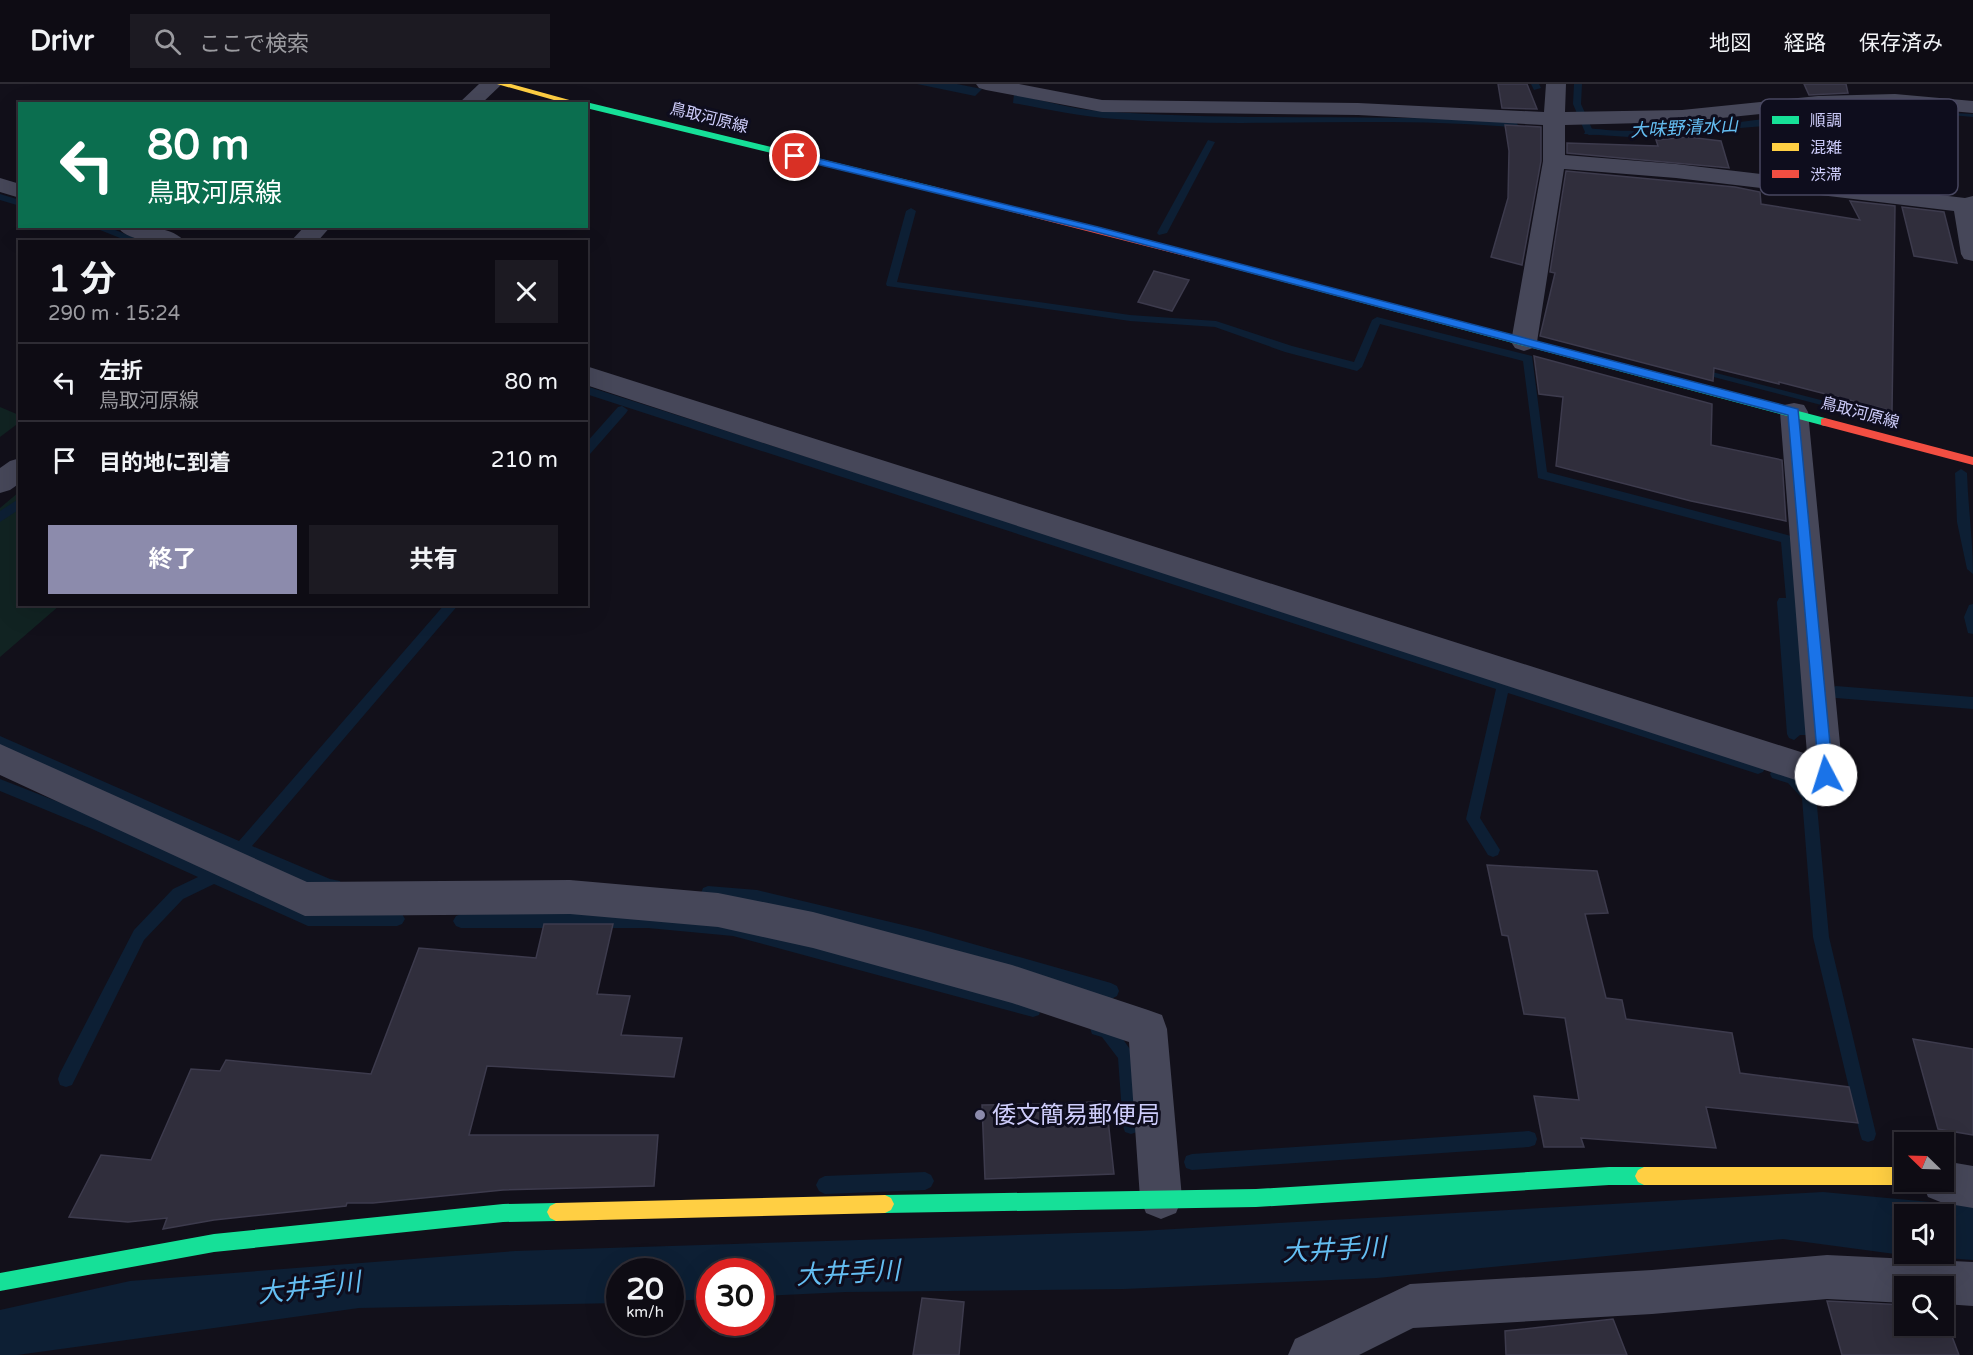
<!DOCTYPE html>
<html lang="ja">
<meta charset="utf-8">
<style>
body{margin:0;font-family:"Varela Round","Noto Sans JP",sans-serif;background:#1c1a22;color:#f1f3f6;height:100vh;display:flex;flex-direction:column;font-size:22px;white-space:nowrap}
*{box-sizing:border-box;margin:0}
p{font-size:20px;color:#9b9ba0}
.icon{flex:none;width:33px;height:33px;fill:none;stroke:currentColor;stroke-width:2;stroke-linecap:round;stroke-linejoin:round}
.map{position:relative;flex:1;overflow:hidden}
.side{position:absolute;left:18px;top:156px;width:570px;height:366px;display:flex;flex-direction:column;background:#0e0c14;border-radius:0px;box-shadow:0 6px 24px #0002,0 0 0 2px #2e2c34}
.side>*{flex:none}
.top-card{position:absolute;left:18px;top:18px;width:570px;height:126px;border-radius:0px;box-shadow:0 6px 24px #0002,0 0 0 2px #2e2c34;background:#0b6e4f;color:#fff;overflow:hidden}
.needle{width:39px;rotate:293deg}
.controls{position:absolute;left:1894px;top:1048px;display:grid;gap:12px}
.controls a{display:grid;place-items:center;width:60px;height:60px;border-radius:0px;background:#0e0c14;box-shadow:0 6px 24px #0002,0 0 0 2px #2e2c34;font-size:30px}
.speed{position:absolute;left:606px;top:1174px;display:flex;gap:12px;font-size:30px;font-weight:700;text-align:center}
.speed>*{display:grid;place-content:center;width:78px;height:78px;border-radius:50%;background:#0e0c14;box-shadow:0 6px 24px #0002,0 0 0 2px #2e2c34;line-height:1}
.speed small{font-size:15px;font-weight:400}
.speed .limit{border:9px solid #d22;background:#fff;color:#111}
.pin{position:absolute;display:grid;place-items:center;width:51px;height:51px;color:#fff;margin:-26px;border:3px solid #fff;border-radius:50%;box-shadow:0 2px 6px #0007}
.me{position:absolute;width:66px;margin:-33px;rotate:355deg;stroke-linejoin:round;filter:drop-shadow(0 0 4px #0008)}
.turn{display:flex;align-items:center;gap:21px;height:126px;padding:0 30px;font-size:27px}
.turn .icon{width:78px;height:78px;stroke-width:2.5}
.turn b{display:block;font-size:42px;line-height:51px}
.round{display:grid;place-items:center;flex:none;width:63px;height:63px;border-radius:0px;background:#1c1a22}
.head{display:flex;align-items:center;justify-content:space-between;height:102px;padding:0 30px}
h1{font-size:36px;font-weight:700;line-height:45px}
.primary-button{display:flex;gap:12px;margin-top:auto;padding:12px 30px}
.primary-button a{flex:1;height:69px;border-radius:0px;background:#8c8bac;color:#fff;font-size:24px;font-weight:700;line-height:69px;text-align:center}
.primary-button a+a{background:#1c1a22;color:#f1f3f6}
ul{padding:0;list-style:none}
li{display:flex;align-items:center;gap:18px;height:78px;padding:0 30px;border-top:2px solid #2e2c34}
li div{flex:1}
li b{display:block;font-size:22px}
li em{font-style:normal}
header{display:flex;align-items:center;gap:36px;box-sizing:border-box;height:84px;padding:0 30px;background:#0e0c14;border-bottom:2px solid #2e2c34}
header strong{font-size:28px}
nav{display:flex;gap:33px;margin-inline-start:auto;font-size:21px}
.search{width:420px;height:54px;background:#1c1a22;display:flex;align-items:center;gap:15px;box-sizing:border-box;padding:0 21px;border-radius:0px;color:#9b9ba0;font-size:22px}
.map>svg:first-child{display:block}
</style>
<header>
<strong>Drivr</strong>
<div class="search"><svg class="icon" aria-label="search" viewBox="0 0 24 24"><circle cx="10" cy="10" r="6"/><path d="M15 15l6 6"/></svg>ここで検索</div>
<nav><a>地図</a><a>経路</a><a>保存済み</a></nav>
</header>
<div class="map">
<svg width="1973" height="1271" viewBox="0 0 1973 1271">
<rect width="100%" height="100%" fill="#12101a"/>
<g fill="#112322">
<path d="M 0,323 L 19,331 L 20,338 L 0,353 Z"/>
<path d="M 19,408 L 20,520 L 60,521 L 0,573 L 0,424 Z"/>
</g>
<g fill="#0d1f34" fill-rule="evenodd">
<path d="M 917,0 L 957,0 L 982,5 L 975,12 Z"/>
<path d="M 1014,10 C 1042,16 1071,25 1100,27 C 1238,38 1377,29 1516,38 L 1520,44 C 1386,31 1250,45 1116,35 C 1081,33 1047,25 1013,19 Z"/>
<path d="M 1876,25 L 1973,30 L 1973,33 C 1917,27 1862,28 1806,34 L 1803,30 Z"/>
<path d="M 1773,34 L 1784,34 L 1788,40 L 1629,53 L 1584,50 L 1587,44 C 1648,52 1712,41 1773,34 Z"/>
<path d="M 1549,246 L 1879,331 L 1879,336 L 1548,250 Z"/>
<path d="M 1823,1108 L 1973,1122 L 1973,1176 L 1895,1170 L 1783,1155 L 1377,1194 L 1124,1205 L 846,1208 L 761,1212 L 760,1188 L 710,1188 L 709,1215 L 671,1217 L 670,1188 L 620,1188 L 619,1219 L 359,1224 L 17,1271 L 0,1271 L 0,1226 L 130,1197 L 515,1167 L 1139,1147 ZM 1905,1131 L 1944,1131 L 1944,1170 L 1905,1170 Z"/>
</g>
<g fill="none" stroke-linecap="round" stroke-linejoin="round">
<g fill="#0d1f34" fill-rule="evenodd">
<path d="M 1531,0 L 1539,0 L 1541,4 L 1534,6 Z"/>
<path d="M 1574,0 L 1582,0 L 1581,20 L 1592,45 L 1606,46 L 1606,50 L 1589,51 L 1585,48 L 1573,20 Z"/>
<path d="M 1821,27 L 1824,28 L 1824,32 L 1769,42 L 1765,39 L 1769,36 Z"/>
<path d="M 1208,56 L 1215,58 L 1167,149 L 1159,151 L 1157,149 Z"/>
<path d="M 0,110 L 20,116 L 20,122 L 0,116 Z"/>
<path d="M 911,124 L 916,127 L 897,198 L 1130,231 L 1216,237 L 1292,262 L 1354,278 L 1372,236 L 1377,233 L 1532,272 L 1547,388 L 1791,452 L 1811,647 L 1809,651 L 1800,651 L 1794,656 L 1789,654 L 1787,650 L 1777,518 L 1779,514 L 1786,514 L 1781,458 L 1538,394 L 1523,277 L 1380,240 L 1362,283 L 1357,287 L 1285,268 L 1215,243 L 1130,237 L 887,202 L 886,200 L 906,127 Z"/>
<path d="M 90,142 L 105,142 L 146,158 L 130,158 Z"/>
<path d="M 586,302 L 1758,678 L 1763,680 L 1765,684 L 1763,688 L 1758,690 L 1508,609 L 1480,734 L 1500,766 L 1498,771 L 1493,773 L 1488,771 L 1466,735 L 1496,605 L 586,310 Z"/>
<path d="M 622,322 L 628,326 L 626,329 L 590,370 L 586,371 L 586,359 L 618,323 Z"/>
<path d="M 1961,385 L 1967,389 C 1968,423 1973,456 1973,490 L 1967,485 L 1957,438 L 1955,389 Z"/>
<path d="M 20,414 L 20,425 L 0,438 L 0,427 Z"/>
<path d="M 445,520 L 459,520 L 252,762 L 330,795 L 340,797 L 342,802 L 340,807 L 335,809 L 325,807 L 187,749 L 0,664 L 0,652 L 239,757 Z"/>
<path d="M 1973,520 L 1973,550 L 1968,549 L 1964,533 L 1969,521 Z"/>
<path d="M 1836,602 L 1973,613 L 1973,625 L 1836,614 L 1831,612 L 1829,608 L 1831,604 Z"/>
<path d="M 1777,684 L 1797,690 L 1816,711 L 1829,853 L 1876,1050 L 1874,1056 L 1868,1058 L 1862,1056 L 1860,1050 L 1813,853 L 1802,714 L 1788,699 L 1772,694 L 1770,690 L 1772,686 Z"/>
<path d="M 0,695 L 102,735 L 309,828 L 397,828 L 402,830 L 405,835 L 402,840 L 397,842 L 308,842 L 214,800 L 183,815 L 144,856 L 72,1001 L 66,1003 L 60,1001 L 58,995 L 60,989 L 134,846 L 173,805 L 198,793 L 92,745 L 0,707 Z"/>
<path d="M 708,802 L 757,806 L 924,846 L 1111,899 L 1117,902 L 1119,907 L 1117,912 L 1111,915 L 924,860 L 757,820 L 708,816 L 703,814 L 701,809 L 703,804 Z"/>
<path d="M 461,830 L 648,830 L 733,838 L 1033,917 L 1039,919 L 1041,925 L 1039,931 L 1033,933 L 733,852 L 648,844 L 461,844 L 456,842 L 453,837 L 456,832 Z"/>
<path d="M 1098,936 L 1113,941 L 1134,971 L 1139,1042 L 1137,1048 L 1131,1050 L 1125,1048 L 1123,1042 L 1118,974 L 1102,953 L 1092,950 L 1090,944 L 1092,938 Z"/>
<path d="M 1529,1047 L 1535,1049 L 1537,1055 L 1535,1061 L 1529,1063 L 1192,1086 L 1186,1084 L 1184,1078 L 1186,1072 L 1192,1070 Z"/>
<path d="M 925,1088 L 931,1091 L 934,1097 L 931,1103 L 925,1106 L 825,1110 L 819,1107 L 816,1101 L 819,1095 L 825,1092 Z"/>
</g>
</g>
<g fill="#302e3c" stroke="#3d3b4d" stroke-width="1.5">
<path d="M 1498,0 L 1527,0 L 1537,25 L 1502,24 Z"/>
<path d="M 1804,0 L 1846,0 L 1848,9 L 1809,11 Z"/>
<path d="M 1505,41 L 1541,43 L 1541,77 L 1522,181 L 1491,173 L 1508,114 L 1509,67 Z"/>
<path d="M 1688,53 L 1721,57 L 1729,84 L 1567,69 L 1567,59 L 1658,62 L 1656,56 Z"/>
<path d="M 1566,87 L 1735,103 L 1760,108 L 1761,120 L 1860,136 L 1850,117 L 1895,122 L 1892,327 L 1779,298 L 1779,300 L 1714,284 L 1713,297 L 1540,252 L 1555,189 L 1550,188 Z"/>
<path d="M 1902,123 L 1944,128 L 1957,179 L 1914,172 Z"/>
<path d="M 1154,187 L 1189,196 L 1172,227 L 1138,218 Z"/>
<path d="M 1534,272 L 1712,320 L 1711,361 L 1782,376 L 1786,437 L 1691,417 L 1556,382 L 1563,313 L 1539,310 Z"/>
<path d="M 1487,781 L 1597,787 L 1608,829 L 1585,830 L 1606,914 L 1622,916 L 1626,935 L 1732,949 L 1740,989 L 1849,1003 L 1858,1039 L 1706,1023 L 1716,1064 L 1581,1054 L 1584,1063 L 1544,1063 L 1534,1012 L 1579,1016 L 1565,934 L 1524,930 L 1508,852 L 1502,851 Z"/>
<path d="M 544,840 L 613,840 L 597,910 L 630,912 L 621,951 L 682,954 L 674,993 L 487,982 L 469,1051 L 658,1051 L 654,1102 L 503,1106 L 373,1119 L 347,1119 L 346,1122 L 214,1136 L 163,1145 L 167,1134 L 128,1138 L 69,1133 L 101,1071 L 151,1076 L 191,985 L 220,987 L 226,976 L 371,990 L 419,864 L 536,874 Z"/>
<path d="M 1913,955 L 1973,965 L 1973,1051 L 1938,1045 Z"/>
<path d="M 1106,1017 L 1114,1090 L 985,1095 L 982,1021 L 1063,1020 Z"/>
<path d="M 922,1214 L 964,1218 L 959,1271 L 913,1271 Z"/>
<path d="M 1827,1217 L 1905,1221 L 1905,1242 L 1944,1242 L 1944,1231 L 1959,1271 L 1842,1271 Z"/>
<path d="M 1613,1235 L 1627,1271 L 1506,1271 L 1505,1247 Z"/>
</g>
<g fill="none" stroke-linecap="round" stroke-linejoin="round">
<g fill="#464759" fill-rule="evenodd">
<path d="M 479,0 L 502,0 L 481,20 L 458,20 Z"/>
<path d="M 976,0 L 1019,0 L 1102,16 L 1358,19 L 1544,28 L 1546,0 L 1566,0 L 1565,28 L 1682,26 L 1818,12 L 1895,10 L 1973,17 L 1973,29 L 1895,22 L 1818,24 L 1682,38 L 1565,41 L 1565,71 L 1676,80 L 1965,114 L 1973,112 L 1973,177 L 1964,175 L 1961,170 L 1954,127 L 1676,94 L 1564,85 L 1537,258 L 1533,264 L 1524,267 L 1515,264 L 1511,258 L 1543,77 L 1543,41 L 1358,31 L 1102,28 L 986,6 L 979,4 Z"/>
<path d="M 0,94 L 20,100 L 20,114 L 0,108 Z"/>
<path d="M 117,142 C 135,142 173,141 185,158 C 166,158 128,160 117,142 Z"/>
<path d="M 305,142 L 331,142 L 317,158 L 290,158 Z"/>
<path d="M 586,282 L 1807,670 L 1780,328 L 1784,321 L 1794,319 L 1804,321 L 1808,328 L 1843,691 L 1838,702 L 1826,706 L 586,301 Z"/>
<path d="M 20,374 L 20,399 L 10,406 L 0,409 L 0,384 L 10,377 Z"/>
<path d="M 0,660 L 307,798 L 570,796 L 718,809 L 813,828 L 1012,881 L 1148,926 L 1162,931 L 1167,945 L 1182,1114 L 1176,1129 L 1161,1135 L 1146,1129 L 1140,1114 L 1129,958 L 1012,919 L 813,864 L 718,843 L 570,830 L 305,832 L 0,691 Z"/>
<path d="M 1944,1077 L 1973,1082 L 1973,1124 L 1943,1119 L 1928,1113 L 1922,1098 L 1944,1098 Z"/>
<path d="M 1827,1171 L 1973,1178 L 1973,1222 L 1944,1220 L 1944,1203 L 1905,1203 L 1905,1219 L 1827,1215 L 1652,1230 L 1413,1244 L 1359,1271 L 1288,1271 L 1295,1255 L 1410,1200 L 1652,1186 Z"/>
</g>
<g fill="#16e098" fill-rule="evenodd">
<path d="M 586,18 L 936,103 L 941,106 L 936,109 L 586,24 L 586,20 L 583,20 Z"/>
<path d="M 1228,177 L 1825,334 L 1831,338 L 1825,342 L 1224,182 L 1223,180 Z"/>
<path d="M 1609,1083 L 1644,1083 L 1650,1086 L 1653,1092 L 1650,1098 L 1644,1101 L 1609,1101 L 1256,1123 L 885,1129 L 879,1126 L 876,1120 L 879,1114 L 885,1111 L 1256,1105 Z"/>
<path d="M 556,1119 L 562,1122 L 565,1128 L 562,1134 L 556,1137 L 503,1138 L 214,1168 L 0,1207 L 0,1189 L 214,1150 L 503,1120 Z"/>
</g>
<g fill="#ffcf43" fill-rule="evenodd">
<path d="M 497,0 L 511,0 L 584,20 L 568,20 Z"/>
<path d="M 1644,1083 L 1905,1083 L 1905,1098 L 1911,1098 L 1905,1101 L 1644,1101 L 1638,1098 L 1635,1092 L 1638,1086 Z"/>
<path d="M 885,1111 L 891,1114 L 894,1120 L 891,1126 L 885,1129 L 556,1137 L 550,1134 L 547,1128 L 550,1122 L 556,1119 Z"/>
</g>
<g fill="#f24e42" fill-rule="evenodd">
<path d="M 936,103 L 1228,177 L 1233,180 L 1228,183 L 933,108 L 933,104 Z"/>
<path d="M 1825,334 L 1973,373 L 1973,381 L 1821,341 L 1821,335 Z"/>
</g>
</g>
<path fill="#1a73e8" stroke="#114b97" stroke-width="1.5" d="M 795,69 L 1098,143 L 1798,325 L 1833,691 L 1831,695 L 1826,697 L 1821,695 L 1819,691 L 1788,331 L 1093,147 L 791,74 L 791,70 Z"/>
<circle fill="#8c8bac" stroke="#0e0d1d" stroke-width="2" cx="980" cy="1031" r="6"/>
<g text-anchor="middle" dominant-baseline="central" stroke-width="6" stroke-linejoin="round" paint-order="stroke">
<g font-size="16" fill="#cecdfb" stroke="#0e0d1d">
<text transform="translate(709 34) rotate(14)">鳥取河原線</text>
<text transform="translate(1860 329) rotate(15)">鳥取河原線</text>
</g>
<g font-size="18" font-style="italic" fill="#64bef2" stroke="#0e0d1d">
<text transform="translate(1684 44) rotate(-3)">大味野清水山</text>
</g>
<g font-size="24" fill="#cecdfb" stroke="#0e0d1d" text-anchor="start">
<text x="992" y="1031">倭文簡易郵便局</text>
</g>
<g font-size="26" font-style="italic" fill="#64bef2" stroke="#0e0d1d">
<text transform="translate(1334 1166) rotate(-3)">大井手川</text>
<text transform="translate(848 1189) rotate(-3)">大井手川</text>
<text transform="translate(309 1204) rotate(-7)">大井手川</text>
</g>
</g>
<rect x="1760" y="15" width="198" height="96" rx="9" fill="#0e0d1d" stroke="#484760" stroke-width="1.5"/>
<rect x="1772" y="32" width="27" height="8" fill="#16e098"/>
<rect x="1772" y="59" width="27" height="8" fill="#ffcf43"/>
<rect x="1772" y="86" width="27" height="8" fill="#f24e42"/>
<g font-size="16" fill="#cecdfb">
<text x="1810" y="42">順調</text>
<text x="1810" y="69">混雑</text>
<text x="1810" y="96">渋滞</text>
</g>
</svg>
<div class="controls">
<a><svg class="needle" viewBox="-14 -14 28 28"><path d="M0-13l5 13h-10z" fill="#e53935"/><path d="M0 13l5-13h-10z" fill="#9b9ba0"/></svg></a>
<a><svg class="icon" aria-label="sound" viewBox="0 0 24 24"><path d="M4 9h4l5-4v14l-5-4H4zM17 9q2 3 0 6"/></svg></a>
<a><svg class="icon" aria-label="search" viewBox="0 0 24 24"><circle cx="10" cy="10" r="6"/><path d="M15 15l6 6"/></svg></a>
</div>
<div class="speed"><div>20<small>km/h</small></div><div class="limit">30</div></div>
<div class="pin" style="left:795px;top:72px;background:#d93025"><svg class="icon" aria-label="arrive" viewBox="0 0 24 24"><path d="M6 21V4h12l-3 4 3 4H6"/></svg></div>
<svg class="me" style="left:1826px;top:691px" viewBox="-20 -20 40 40"><circle r="19" fill="#fff"/><path d="M0-13L10 11 0 6-10 11z" fill="#1a73e8"/></svg>
<div class="top-card">
<div class="turn"><svg class="icon" aria-label="left" viewBox="0 0 24 24"><path d="M17 20v-9H6M10 6l-5 5 5 5"/></svg><div><b>80 m</b>鳥取河原線</div></div>
</div>
<section class="side">
<div class="head"><div><h1>1 分</h1><p>290 m · 15:24</p></div><a class="round"><svg class="icon" aria-label="close" viewBox="0 0 24 24"><path d="M6 6l12 12M18 6L6 18"/></svg></a></div>
<ul>
<li><svg class="icon" aria-label="left" viewBox="0 0 24 24"><path d="M17 20v-9H6M10 6l-5 5 5 5"/></svg><div><b>左折</b><p>鳥取河原線</p></div><em>80 m</em></li>
<li><svg class="icon" aria-label="arrive" viewBox="0 0 24 24"><path d="M6 21V4h12l-3 4 3 4H6"/></svg><div><b>目的地に到着</b></div><em>210 m</em></li>
</ul>
<div class="primary-button"><a>終了</a><a>共有</a></div>
</section>
</div>
